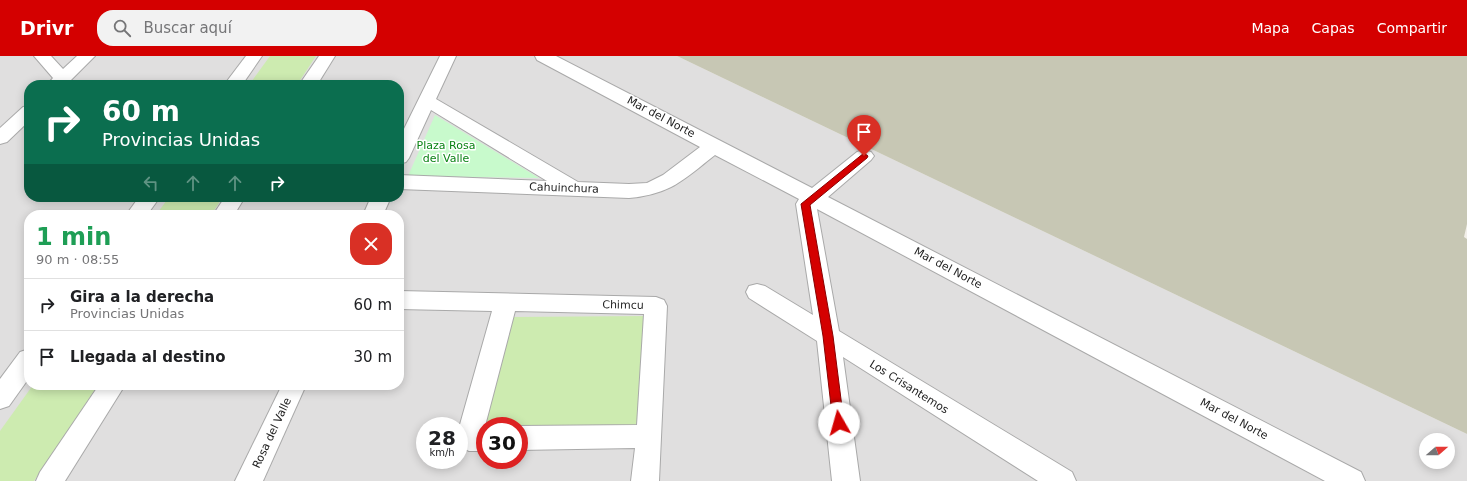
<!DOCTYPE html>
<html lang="es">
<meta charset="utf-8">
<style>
body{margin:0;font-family:"DejaVu Sans",sans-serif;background:#f2f2f2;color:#202124;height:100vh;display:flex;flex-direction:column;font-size:15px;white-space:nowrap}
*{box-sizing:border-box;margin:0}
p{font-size:13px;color:#757577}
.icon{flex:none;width:22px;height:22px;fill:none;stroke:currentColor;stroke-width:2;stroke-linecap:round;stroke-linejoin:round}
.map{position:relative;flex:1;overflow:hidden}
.panel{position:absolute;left:24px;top:154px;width:380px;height:180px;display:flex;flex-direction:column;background:#fff;border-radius:16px;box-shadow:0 2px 10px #0003}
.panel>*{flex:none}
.guide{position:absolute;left:24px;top:24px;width:380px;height:122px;border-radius:16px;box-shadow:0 2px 10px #0003;background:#0b6e4f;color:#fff;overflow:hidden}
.needle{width:26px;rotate:70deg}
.buttons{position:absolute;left:1419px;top:377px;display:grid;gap:8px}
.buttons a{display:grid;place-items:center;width:36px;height:36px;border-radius:50%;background:#fff;box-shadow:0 2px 10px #0003;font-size:20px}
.speed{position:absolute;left:416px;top:361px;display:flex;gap:8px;font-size:20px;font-weight:700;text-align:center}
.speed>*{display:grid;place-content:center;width:52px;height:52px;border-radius:50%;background:#fff;box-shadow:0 2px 10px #0003;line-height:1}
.speed small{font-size:10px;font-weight:400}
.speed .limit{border:6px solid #d22;background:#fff;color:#111}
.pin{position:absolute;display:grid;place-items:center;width:34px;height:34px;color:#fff;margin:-41px -17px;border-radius:50% 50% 50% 0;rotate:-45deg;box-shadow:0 0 4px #0007}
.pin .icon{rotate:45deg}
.me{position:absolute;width:44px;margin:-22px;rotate:353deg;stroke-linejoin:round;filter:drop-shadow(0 0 3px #0008)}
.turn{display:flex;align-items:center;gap:14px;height:84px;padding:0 12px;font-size:18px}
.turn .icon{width:52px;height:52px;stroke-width:2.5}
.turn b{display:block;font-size:28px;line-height:34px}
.lanes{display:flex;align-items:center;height:38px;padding:0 12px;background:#0003;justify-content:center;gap:20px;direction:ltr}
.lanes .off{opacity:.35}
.round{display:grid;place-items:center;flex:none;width:42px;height:42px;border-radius:16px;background:#f2f2f2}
.headline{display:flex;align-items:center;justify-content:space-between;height:68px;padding:0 12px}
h1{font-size:24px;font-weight:800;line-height:30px;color:#1e9e55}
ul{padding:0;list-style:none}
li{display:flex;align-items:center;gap:12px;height:52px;padding:0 12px;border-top:1px solid #e0e0e0}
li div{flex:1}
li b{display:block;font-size:15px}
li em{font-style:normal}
header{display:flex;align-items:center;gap:24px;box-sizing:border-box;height:56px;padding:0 20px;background:#d40000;color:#fff}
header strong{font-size:19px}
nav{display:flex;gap:22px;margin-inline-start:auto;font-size:14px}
.search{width:280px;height:36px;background:#f2f2f2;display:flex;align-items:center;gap:10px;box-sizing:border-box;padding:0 14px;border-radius:16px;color:#757577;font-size:15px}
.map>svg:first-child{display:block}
</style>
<header>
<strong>Drivr</strong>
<div class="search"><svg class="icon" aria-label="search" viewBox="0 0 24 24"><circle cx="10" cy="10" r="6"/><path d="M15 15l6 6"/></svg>Buscar aquí</div>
<nav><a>Mapa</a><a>Capas</a><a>Compartir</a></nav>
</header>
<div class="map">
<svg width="1467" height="425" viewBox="0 0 1467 425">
<rect width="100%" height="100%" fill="#f2efe9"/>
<path fill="#e0dfdf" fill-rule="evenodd" d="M 0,0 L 677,0 L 1467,378 L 1467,425 L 0,425 ZM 29,29 L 399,29 L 399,141 L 29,141 ZM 29,159 L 399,159 L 399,329 L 29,329 ZM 425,370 L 459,370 L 459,404 L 425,404 ZM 485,370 L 519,370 L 519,404 L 485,404 ZM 1426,384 L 1448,384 L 1448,406 L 1426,406 Z"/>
<path fill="#c7c7b4" d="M 677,0 L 1467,0 L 1467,168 L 1464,181 L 1467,183 L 1467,378 Z"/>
<g fill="#cdebb0">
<path d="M 270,0 L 316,0 L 297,29 L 249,29 Z"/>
<path d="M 169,141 L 223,141 L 211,159 L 156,159 Z"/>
<path d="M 648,260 L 640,375 L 485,370 L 510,261 Z"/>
<path d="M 33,329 L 98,329 L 34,425 L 0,425 L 0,375 Z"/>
</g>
<path fill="#c8facc" d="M 435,59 L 539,122 L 408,120 Z"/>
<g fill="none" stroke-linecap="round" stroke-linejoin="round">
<g stroke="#a9a9a9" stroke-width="2">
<g id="street">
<path d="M 34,0 L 51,0 L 63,13 L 77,0 L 95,0 L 66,29 L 47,29 L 53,22 Z"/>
<path d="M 246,0 L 262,0 L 242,29 L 224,29 Z"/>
<path d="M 319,0 L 335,0 L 317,29 L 299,29 Z"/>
<path d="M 440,0 L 456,0 L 436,43 L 578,126 L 629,128 L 647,127 L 663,119 L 700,91 L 537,4 L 535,0 L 556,0 L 812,132 L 857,96 L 864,94 L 871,96 L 874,100 L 871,104 L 828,141 L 1361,416 L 1365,425 L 1325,425 L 817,153 L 839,275 L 1072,416 L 1076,425 L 1038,425 L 843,301 L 860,425 L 832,425 L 817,285 L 749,242 L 746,236 L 749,230 L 757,228 L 765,230 L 813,259 L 796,148 L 799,143 L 715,99 C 683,124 671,138 629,142 L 399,133 L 399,119 L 547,125 L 431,54 L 409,102 L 406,106 L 399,108 L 399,83 Z"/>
<path d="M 29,50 L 29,65 L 7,86 L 0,88 L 0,72 L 23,51 Z"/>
<path d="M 139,141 L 160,141 L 147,159 L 126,159 Z"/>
<path d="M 225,141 L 245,141 L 234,159 L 213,159 Z"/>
<path d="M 371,141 L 391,141 L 383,159 L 363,159 Z"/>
<path d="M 399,235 L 656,241 L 664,244 L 667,250 L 659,425 L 631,425 L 635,392 L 519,394 L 519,370 L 637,369 L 644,258 L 515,255 L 485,370 L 485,395 L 469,395 L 459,390 L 459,372 L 492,255 L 399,253 Z"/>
<path d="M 29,293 L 29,322 L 9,350 L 0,353 L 0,323 L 20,296 Z"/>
<path d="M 99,329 L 125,329 L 65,425 L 36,425 L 40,416 Z"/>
<path d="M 282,329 L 306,329 L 263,425 L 235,425 Z"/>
</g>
</g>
<use href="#street" fill="#fff" fill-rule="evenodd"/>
</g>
<path fill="#d40000" stroke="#8a0000" d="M 864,97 L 868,100 L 867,102 L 810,149 L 833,280 L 844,367 L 842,370 L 835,370 L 833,367 L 823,280 L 801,148 Z"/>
<g text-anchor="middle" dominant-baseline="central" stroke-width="3" stroke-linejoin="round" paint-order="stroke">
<g font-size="11" fill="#222" stroke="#fff">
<text transform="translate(661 61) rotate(28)">Mar del Norte</text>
<text transform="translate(564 132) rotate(2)">Cahuinchura</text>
<text transform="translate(948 212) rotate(28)">Mar del Norte</text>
<text transform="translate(623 249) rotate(1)">Chimcu</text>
<text transform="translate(909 331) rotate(32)">Los Crisantemos</text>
<text transform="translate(1234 363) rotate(28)">Mar del Norte</text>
<text transform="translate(272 377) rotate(-65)">Rosa del Valle</text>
</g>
<g font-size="11" fill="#0c8416" stroke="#fff">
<text x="446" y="89">Plaza Rosa<tspan x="446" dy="13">del Valle</tspan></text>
</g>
</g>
</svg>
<div class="buttons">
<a><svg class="needle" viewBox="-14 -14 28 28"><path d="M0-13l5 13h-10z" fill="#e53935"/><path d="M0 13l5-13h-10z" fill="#757577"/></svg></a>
</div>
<div class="speed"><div>28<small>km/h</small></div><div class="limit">30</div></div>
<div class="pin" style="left:864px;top:100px;background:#d93025"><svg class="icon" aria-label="arrive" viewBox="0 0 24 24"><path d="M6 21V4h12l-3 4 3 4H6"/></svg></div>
<svg class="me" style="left:839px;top:367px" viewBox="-20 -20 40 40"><circle r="19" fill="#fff"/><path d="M0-13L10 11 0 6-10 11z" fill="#d40000"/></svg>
<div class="guide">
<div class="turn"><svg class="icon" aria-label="right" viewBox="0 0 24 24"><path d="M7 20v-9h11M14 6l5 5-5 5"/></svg><div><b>60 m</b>Provincias Unidas</div></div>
<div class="lanes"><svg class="icon off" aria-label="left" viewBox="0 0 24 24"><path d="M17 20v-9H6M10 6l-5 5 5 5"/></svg><svg class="icon off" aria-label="ahead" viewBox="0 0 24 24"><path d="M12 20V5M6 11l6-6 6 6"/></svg><svg class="icon off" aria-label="ahead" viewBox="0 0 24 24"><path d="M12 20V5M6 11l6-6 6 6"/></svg><svg class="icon" aria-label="right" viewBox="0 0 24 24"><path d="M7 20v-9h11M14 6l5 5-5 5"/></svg></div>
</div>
<section class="panel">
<div class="headline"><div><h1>1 min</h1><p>90 m · 08:55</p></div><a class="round" style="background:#d93025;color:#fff"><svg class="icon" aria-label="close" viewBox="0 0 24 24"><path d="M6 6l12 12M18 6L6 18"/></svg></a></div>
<ul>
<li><svg class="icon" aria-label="right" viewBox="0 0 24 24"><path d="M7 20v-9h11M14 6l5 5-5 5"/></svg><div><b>Gira a la derecha</b><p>Provincias Unidas</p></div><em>60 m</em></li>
<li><svg class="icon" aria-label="arrive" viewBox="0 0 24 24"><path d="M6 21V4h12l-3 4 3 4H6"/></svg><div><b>Llegada al destino</b></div><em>30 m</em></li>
</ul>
</section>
</div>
